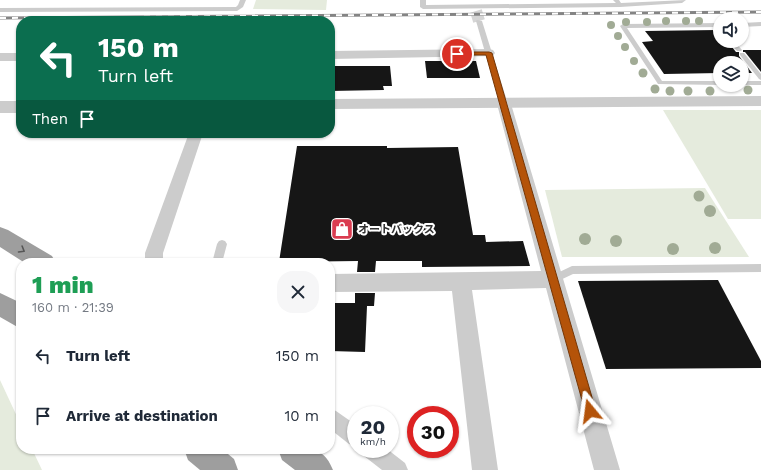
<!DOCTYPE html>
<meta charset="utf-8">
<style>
body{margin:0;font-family:"Work Sans","Noto Sans JP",sans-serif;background:#f6f6f7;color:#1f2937;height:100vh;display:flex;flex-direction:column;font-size:15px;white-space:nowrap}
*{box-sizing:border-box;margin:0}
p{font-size:13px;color:#747a83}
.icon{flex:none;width:22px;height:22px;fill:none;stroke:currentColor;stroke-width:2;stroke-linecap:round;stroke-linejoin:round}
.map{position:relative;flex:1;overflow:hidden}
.side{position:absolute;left:16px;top:258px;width:319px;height:196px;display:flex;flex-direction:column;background:#fff;border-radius:16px;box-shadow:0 1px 3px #0004}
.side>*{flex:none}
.top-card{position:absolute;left:16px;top:16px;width:319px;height:122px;border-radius:16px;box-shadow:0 1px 3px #0004;background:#0b6e4f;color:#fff;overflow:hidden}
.controls{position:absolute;left:713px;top:12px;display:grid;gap:8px}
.controls a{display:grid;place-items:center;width:36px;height:36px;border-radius:50%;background:#fff;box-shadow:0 1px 3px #0004;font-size:20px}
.speed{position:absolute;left:347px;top:406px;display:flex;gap:8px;font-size:20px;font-weight:700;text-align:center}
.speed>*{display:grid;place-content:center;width:52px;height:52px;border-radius:50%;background:#fff;box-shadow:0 1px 3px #0004;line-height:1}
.speed small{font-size:10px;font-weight:400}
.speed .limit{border:6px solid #d22;background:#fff;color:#111}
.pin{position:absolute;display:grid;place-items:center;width:34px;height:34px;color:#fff;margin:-17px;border:2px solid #fff;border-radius:50%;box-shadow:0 1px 4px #0007}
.me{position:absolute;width:44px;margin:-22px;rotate:344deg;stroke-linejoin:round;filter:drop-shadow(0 0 3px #0008)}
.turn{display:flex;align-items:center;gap:14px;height:84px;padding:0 16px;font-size:18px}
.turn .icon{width:52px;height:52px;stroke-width:2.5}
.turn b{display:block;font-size:28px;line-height:34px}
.then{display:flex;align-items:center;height:38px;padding:0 16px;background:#0003;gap:8px;font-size:15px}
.round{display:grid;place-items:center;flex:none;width:42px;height:42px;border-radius:16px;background:#f6f6f7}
.summary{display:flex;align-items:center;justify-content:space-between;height:68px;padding:0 16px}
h1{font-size:24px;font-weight:800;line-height:30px;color:#1e9e55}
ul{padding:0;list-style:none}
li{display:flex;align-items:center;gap:12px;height:60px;padding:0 16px}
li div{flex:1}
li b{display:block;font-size:15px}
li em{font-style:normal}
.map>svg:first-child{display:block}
</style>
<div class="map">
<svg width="761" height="470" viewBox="0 0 761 470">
<rect width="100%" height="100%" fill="#fff"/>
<g fill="#e5ebdd">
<path d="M 256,0 L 327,0 L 326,10 L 253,9 Z"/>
<path d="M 663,110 L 761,110 L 761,219 L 728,219 Z"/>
<path d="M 705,188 L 749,257 L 562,257 L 545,190 Z"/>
<path d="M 0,380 L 21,425 L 21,449 L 32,449 L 42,470 L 0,470 Z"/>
</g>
<g fill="#161616">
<path d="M 717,30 L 720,34 L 720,41 L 727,41 L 736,52 L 739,52 L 739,56 L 752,73 L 742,73 L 742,63 L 720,63 L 720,73 L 664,74 L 642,42 L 653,41 L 645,31 Z"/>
<path d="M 743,50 L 761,50 L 761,72 L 745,52 L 743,52 Z"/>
<path d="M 425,61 L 476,61 L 480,78 L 427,78 Z"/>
<path d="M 330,66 L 390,66 L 392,86 L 383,86 L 384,90 L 330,91 Z"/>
<path d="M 297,146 L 387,146 L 387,148 L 458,147 L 473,235 L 485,235 L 486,242 L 523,241 L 530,266 L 422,267 L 422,261 L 376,261 L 375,272 L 357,272 L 358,261 L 279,262 Z"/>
<path d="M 718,280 L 761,361 L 761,368 L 606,369 L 578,281 Z"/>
<path d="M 355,293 L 375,293 L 374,306 L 367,306 L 365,352 L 330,351 L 330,303 L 355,303 Z"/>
</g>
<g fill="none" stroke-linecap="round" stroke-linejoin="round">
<path stroke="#d5d5d5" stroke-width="12" stroke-dasharray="12 6" stroke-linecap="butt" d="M 476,11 L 479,21"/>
<g fill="#ccc" fill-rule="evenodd">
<path d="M 240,0 L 246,0 L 243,7 L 237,11 L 0,12 L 0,8 L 236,7 L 238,5 Z"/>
<path d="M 420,0 L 426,0 L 426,5 L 616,3 L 613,0 L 619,0 L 621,3 L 686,0 L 682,3 L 620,7 L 423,9 L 420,7 Z"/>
<path d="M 477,20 L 482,21 L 508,104 L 506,106 L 502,106 L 500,104 L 476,21 Z"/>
<path d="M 761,22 L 761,26 L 742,27 L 742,23 Z"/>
<path d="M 720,23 L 720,27 L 627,28 L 662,81 L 720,81 L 720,85 L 658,84 L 620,26 L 623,24 Z"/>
<path d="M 728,41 L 734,41 L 742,50 L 741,51 L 737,51 Z"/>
<path d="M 740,53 L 744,53 L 761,74 L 761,80 L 759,79 L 740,55 Z"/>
<rect x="742" y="81" width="19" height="4"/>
<path d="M 222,240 L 225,241 L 227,244 L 222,263 L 212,263 L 217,244 L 219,241 Z"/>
<path d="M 761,264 L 761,272 L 573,274 L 554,283 L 551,282 L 549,279 L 551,276 L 572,266 Z"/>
</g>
<g fill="#ccc" fill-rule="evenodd">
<path d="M 330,408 L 336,411 L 356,425 L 356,446 L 349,444 L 330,429 Z"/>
<path d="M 361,449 L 387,449 L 405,463 L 408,470 L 382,470 L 364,456 Z"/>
</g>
<g fill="#ccc" fill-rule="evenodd">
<path d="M 489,49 L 493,50 L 495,53 L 493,56 L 330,59 L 330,51 Z"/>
<rect x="0" y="53" width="21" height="8"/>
<path d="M 504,100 L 509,101 L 511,104 L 620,470 L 594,470 L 546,288 L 472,290 L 498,470 L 472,470 L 452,291 L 330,292 L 330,274 L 541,271 L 497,104 L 499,101 Z"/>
<path d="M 189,133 L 203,133 L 163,253 L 163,263 L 145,263 L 145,253 Z"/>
</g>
<g fill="#ccc" fill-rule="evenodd">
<path d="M 761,96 L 761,106 L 330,109 L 330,99 Z"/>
<rect x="0" y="101" width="21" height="12"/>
</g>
<g fill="#9e9e9e" fill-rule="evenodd">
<path d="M 0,227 L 8,230 L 52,256 L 56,263 L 25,263 L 0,247 Z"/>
<path d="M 0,293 L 21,303 L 21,329 L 0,317 Z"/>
<path d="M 184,449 L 222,449 L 234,459 L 238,470 L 200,470 L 188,460 Z"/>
<path d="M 278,449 C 304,449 322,442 333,470 L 295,470 L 282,460 Z"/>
</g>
<g stroke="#848484" stroke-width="3">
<path id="rail" d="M 0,18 L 761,12"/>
</g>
<use href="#rail" stroke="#fff" stroke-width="2" stroke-dasharray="6" stroke-linecap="butt"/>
</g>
<g fill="#a1ab95">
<circle cx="666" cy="21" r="4"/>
<circle cx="686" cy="21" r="4"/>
<circle cx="699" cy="21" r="4"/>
<circle cx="626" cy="22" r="4"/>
<circle cx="647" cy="22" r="4"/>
<circle cx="611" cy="25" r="4"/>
<circle cx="618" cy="36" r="4"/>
<circle cx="625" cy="47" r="4"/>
<circle cx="634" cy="61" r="4"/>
<circle cx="643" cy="73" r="4.5"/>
<circle cx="655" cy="89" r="4.5"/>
<circle cx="748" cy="90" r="4.5"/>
<circle cx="670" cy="91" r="4.5"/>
<circle cx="688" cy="91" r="4.5"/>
<circle cx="710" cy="91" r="4.5"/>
<circle cx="699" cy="196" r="5.5"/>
<circle cx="710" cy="211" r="6"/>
<circle cx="585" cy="239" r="6"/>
<circle cx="616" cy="241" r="6"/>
<circle cx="715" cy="248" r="6"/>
<circle cx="673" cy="249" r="6"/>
</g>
<defs><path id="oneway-chevron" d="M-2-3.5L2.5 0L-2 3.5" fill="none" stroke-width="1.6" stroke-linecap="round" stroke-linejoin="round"/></defs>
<use stroke="#565656" href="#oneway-chevron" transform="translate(22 250) rotate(31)"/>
<path fill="#b45309" stroke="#753606" d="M 455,52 L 489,52 L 492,53 L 596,411 L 595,416 L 590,417 L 586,416 L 585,411 L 486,55 L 457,55 L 454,54 Z"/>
<defs>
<g id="shop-square" transform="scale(1.15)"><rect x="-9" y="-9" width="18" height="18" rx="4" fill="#da3c50" stroke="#fff"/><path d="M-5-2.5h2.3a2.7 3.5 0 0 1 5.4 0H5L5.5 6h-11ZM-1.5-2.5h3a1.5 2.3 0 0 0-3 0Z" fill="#fff"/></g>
</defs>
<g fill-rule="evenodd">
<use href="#shop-square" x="342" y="229"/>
</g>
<g text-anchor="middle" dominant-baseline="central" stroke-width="4" stroke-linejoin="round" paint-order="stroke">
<g font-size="11" font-weight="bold" fill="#2f2f2f" stroke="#fff" text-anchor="start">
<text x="358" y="229">オートバックス</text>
</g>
</g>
</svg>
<div class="controls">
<a><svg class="icon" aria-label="sound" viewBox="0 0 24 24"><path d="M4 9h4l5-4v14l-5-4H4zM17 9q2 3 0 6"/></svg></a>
<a><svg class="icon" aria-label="layers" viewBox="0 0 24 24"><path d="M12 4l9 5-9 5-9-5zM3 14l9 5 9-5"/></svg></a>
</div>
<div class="speed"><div>20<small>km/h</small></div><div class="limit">30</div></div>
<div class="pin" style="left:457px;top:54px;background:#d93025"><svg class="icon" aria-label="arrive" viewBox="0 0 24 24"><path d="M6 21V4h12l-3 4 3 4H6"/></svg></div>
<svg class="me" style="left:590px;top:411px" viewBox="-20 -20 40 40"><path d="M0-17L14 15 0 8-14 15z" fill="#b45309" stroke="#fff" stroke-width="4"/></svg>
<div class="top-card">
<div class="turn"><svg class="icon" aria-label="left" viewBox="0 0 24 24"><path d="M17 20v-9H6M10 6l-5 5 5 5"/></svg><div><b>150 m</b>Turn left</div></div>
<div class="then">Then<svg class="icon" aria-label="arrive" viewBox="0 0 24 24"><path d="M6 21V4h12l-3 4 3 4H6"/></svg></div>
</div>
<section class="side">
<div class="summary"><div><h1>1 min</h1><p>160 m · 21:39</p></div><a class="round"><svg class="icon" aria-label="close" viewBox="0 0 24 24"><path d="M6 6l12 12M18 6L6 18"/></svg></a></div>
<ul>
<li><svg class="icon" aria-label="left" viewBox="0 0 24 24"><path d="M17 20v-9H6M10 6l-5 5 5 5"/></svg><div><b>Turn left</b></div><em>150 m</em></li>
<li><svg class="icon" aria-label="arrive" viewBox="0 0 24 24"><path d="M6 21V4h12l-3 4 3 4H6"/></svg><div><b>Arrive at destination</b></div><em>10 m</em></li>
</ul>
</section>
</div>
